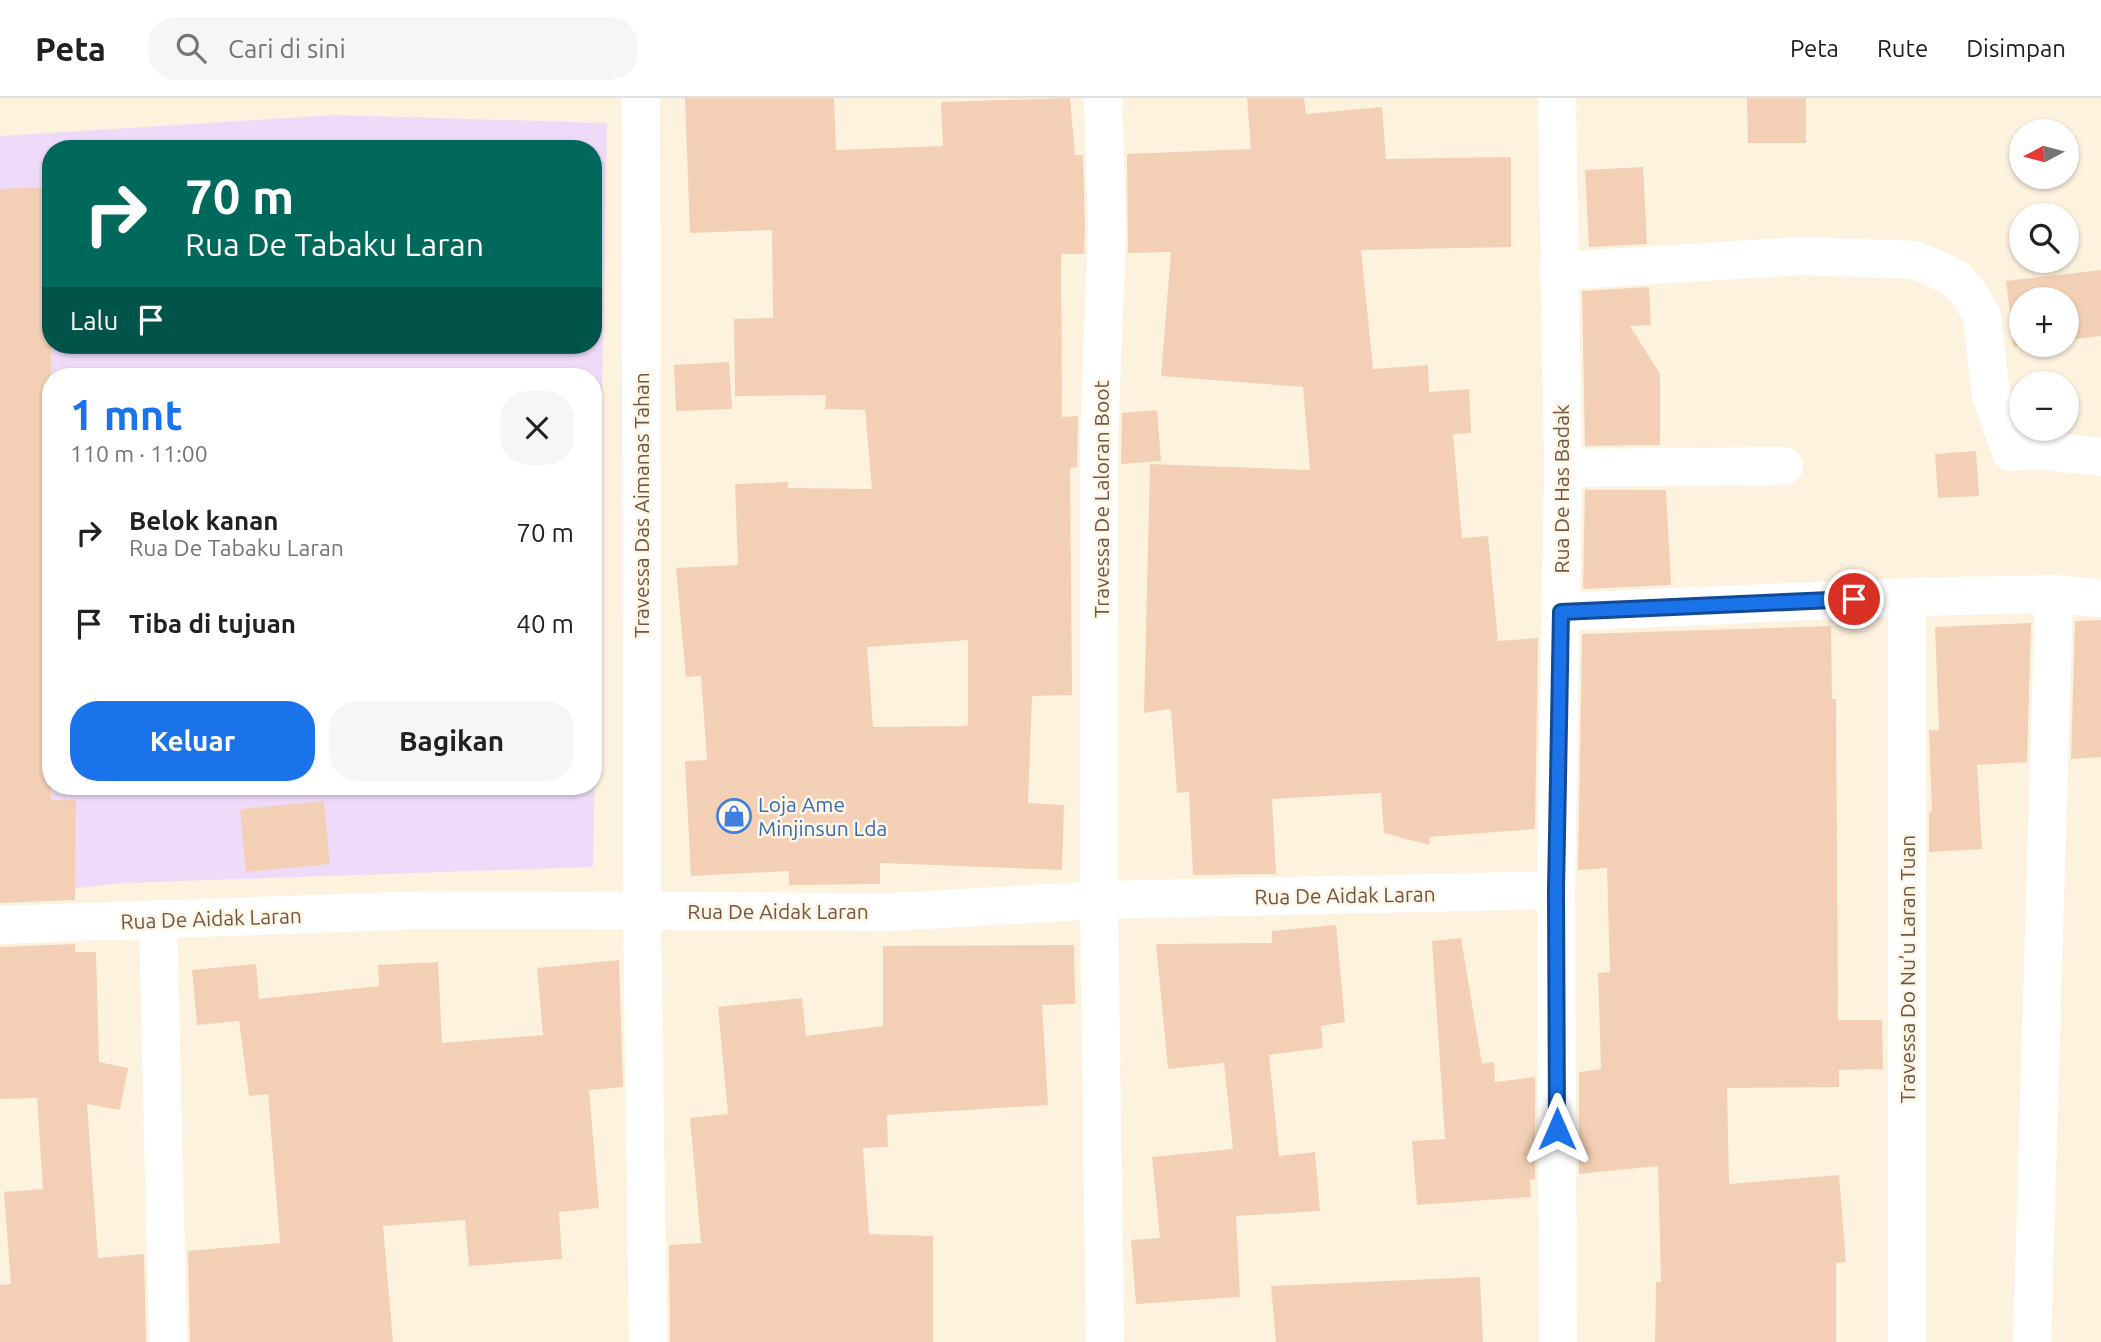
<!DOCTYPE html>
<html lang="id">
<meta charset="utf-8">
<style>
body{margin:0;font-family:Ubuntu,sans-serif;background:#f6f6f6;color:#202124;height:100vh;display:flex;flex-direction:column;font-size:26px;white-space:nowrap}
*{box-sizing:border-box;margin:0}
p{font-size:23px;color:#757577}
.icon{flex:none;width:38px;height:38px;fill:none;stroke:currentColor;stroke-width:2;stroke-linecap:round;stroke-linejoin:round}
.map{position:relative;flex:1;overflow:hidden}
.sheet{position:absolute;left:42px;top:270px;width:560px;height:427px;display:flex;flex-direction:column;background:#fff;border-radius:28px;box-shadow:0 2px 5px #0004}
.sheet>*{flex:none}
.guide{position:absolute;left:42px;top:42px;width:560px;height:214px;border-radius:28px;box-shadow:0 2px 5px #0004;background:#00695c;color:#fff;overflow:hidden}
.needle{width:46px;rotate:263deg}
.tools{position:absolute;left:2009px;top:21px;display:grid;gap:14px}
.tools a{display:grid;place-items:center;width:70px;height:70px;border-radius:50%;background:#fff;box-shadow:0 2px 5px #0004;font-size:35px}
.pin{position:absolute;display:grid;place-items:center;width:60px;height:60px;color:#fff;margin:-30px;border:4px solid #fff;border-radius:50%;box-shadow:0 2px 7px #0007}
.me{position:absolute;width:77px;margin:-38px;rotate:0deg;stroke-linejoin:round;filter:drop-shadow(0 0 5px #0008)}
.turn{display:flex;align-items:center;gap:24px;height:147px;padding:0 28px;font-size:32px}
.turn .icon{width:91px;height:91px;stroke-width:2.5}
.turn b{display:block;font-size:49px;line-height:60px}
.then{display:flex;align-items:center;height:66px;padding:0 28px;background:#0003;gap:14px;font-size:26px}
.round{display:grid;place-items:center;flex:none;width:74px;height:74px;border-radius:28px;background:#f6f6f6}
.head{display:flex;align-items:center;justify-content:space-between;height:119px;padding:0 28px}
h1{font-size:42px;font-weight:700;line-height:52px;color:#1a73e8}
.primary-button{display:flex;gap:14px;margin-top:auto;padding:14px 28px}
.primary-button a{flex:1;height:80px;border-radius:28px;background:#1a73e8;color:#fff;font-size:28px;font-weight:700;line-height:80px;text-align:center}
.primary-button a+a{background:#f6f6f6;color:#202124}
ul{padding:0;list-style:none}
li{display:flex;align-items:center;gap:21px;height:91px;padding:0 28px}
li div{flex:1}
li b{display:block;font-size:26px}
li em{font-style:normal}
header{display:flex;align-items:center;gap:42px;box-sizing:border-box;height:98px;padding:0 35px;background:#fff;border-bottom:2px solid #e0e0e0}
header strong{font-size:33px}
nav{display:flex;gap:38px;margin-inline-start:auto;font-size:24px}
.search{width:490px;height:63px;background:#f6f6f6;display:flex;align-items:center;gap:18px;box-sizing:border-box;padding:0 24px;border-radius:28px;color:#757577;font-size:26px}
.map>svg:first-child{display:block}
</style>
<header>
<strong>Peta</strong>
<div class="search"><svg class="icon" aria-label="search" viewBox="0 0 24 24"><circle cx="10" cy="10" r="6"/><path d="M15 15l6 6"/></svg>Cari di sini</div>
<nav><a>Peta</a><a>Rute</a><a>Disimpan</a></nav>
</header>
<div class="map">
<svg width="2101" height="1244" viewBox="0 0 2101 1244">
<rect width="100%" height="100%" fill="#fdf2de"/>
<path fill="#efdbf9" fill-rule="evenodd" d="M 334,17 L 607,25 L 593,769 L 123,785 L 0,799 L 0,38 ZM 51,51 L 593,51 L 593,247 L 51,247 ZM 51,278 L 593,278 L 593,688 L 51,688 Z"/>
<g fill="#f3d0b5" fill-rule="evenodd">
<path d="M 685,0 L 834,0 L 836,52 L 943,48 L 941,4 L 1070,0 L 1075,57 L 1083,57 L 1085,130 L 1084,156 L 1061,156 L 1062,319 L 1078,318 L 1077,369 L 1070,370 L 1072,597 L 1032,598 L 1028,705 L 1064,707 L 1062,772 L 880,765 L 880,786 L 789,787 L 789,773 L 691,778 L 685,663 L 707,662 L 701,578 L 686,579 L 676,470 L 738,467 L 735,386 L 788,384 L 788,390 L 872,391 L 865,312 L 825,311 L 826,297 L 735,298 L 734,221 L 773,220 L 772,132 L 690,135 ZM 968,542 L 968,628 L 873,629 L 867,549 Z"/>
<path d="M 1247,0 L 1304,0 L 1306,16 L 1382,9 L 1386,61 L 1511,59 L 1511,149 L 1361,152 L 1373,271 L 1428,267 L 1429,294 L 1469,291 L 1471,335 L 1453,336 L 1462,440 L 1488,438 L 1498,543 L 1538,540 L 1535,731 L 1429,739 L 1430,747 L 1384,735 L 1381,695 L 1272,701 L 1276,776 L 1193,777 L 1189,694 L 1177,695 L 1171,611 L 1144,615 L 1150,366 L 1310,372 L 1303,289 L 1161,278 L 1171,154 L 1128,155 L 1127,56 L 1251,51 Z"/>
<path d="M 1747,0 L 1806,0 L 1806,45 L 1748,45 Z"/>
<path d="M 1643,69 L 1647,146 L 1589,149 L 1585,72 Z"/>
<path d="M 51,89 L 51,702 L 76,702 L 75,802 L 0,805 L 0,91 Z"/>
<path d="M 2101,172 L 2101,238 L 2067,242 L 2067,201 L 2021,201 L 2021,247 L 2028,247 L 2014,248 L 2006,183 Z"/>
<path d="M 1649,189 L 1651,227 L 1630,228 L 1660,276 L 1660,347 L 1585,348 L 1582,193 Z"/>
<path d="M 729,264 L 732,311 L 676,313 L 674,267 Z"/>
<path d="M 1157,312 L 1161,363 L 1121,366 L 1122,315 Z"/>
<path d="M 1976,353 L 1979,398 L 1938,400 L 1935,356 Z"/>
<path d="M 1585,392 L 1666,392 L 1671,487 L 1583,491 Z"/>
<path d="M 2101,522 L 2101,659 L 2071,661 L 2075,523 Z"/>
<path d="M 2031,525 L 2027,664 L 1977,667 L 1982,751 L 1929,754 L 1929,715 L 1932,714 L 1929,632 L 1939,632 L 1935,529 Z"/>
<path d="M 1831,528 L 1832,601 L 1836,601 L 1838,922 L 1882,922 L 1883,971 L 1839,972 L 1839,989 L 1727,990 L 1729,1086 L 1839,1077 L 1846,1164 L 1836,1165 L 1836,1244 L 1655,1244 L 1656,1184 L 1661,1184 L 1658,1068 L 1579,1076 L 1579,974 L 1601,971 L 1598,875 L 1610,874 L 1607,770 L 1578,772 L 1582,536 Z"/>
<path d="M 324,703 L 330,766 L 246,774 L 240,711 Z"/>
<path d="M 1336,827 L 1345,924 L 1321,928 L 1323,950 L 1269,957 L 1279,1058 L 1315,1054 L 1320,1113 L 1236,1118 L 1240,1199 L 1136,1206 L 1131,1142 L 1160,1140 L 1152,1059 L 1233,1051 L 1224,965 L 1168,971 L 1156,846 L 1272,845 L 1272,833 Z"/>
<path d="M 1461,840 L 1482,966 L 1494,964 L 1495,984 L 1535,979 L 1535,1081 L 1530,1082 L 1531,1099 L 1417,1107 L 1412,1043 L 1445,1041 L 1432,843 Z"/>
<path d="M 75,846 L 75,854 L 96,854 L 99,964 L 128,970 L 120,1012 L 87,1006 L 98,1160 L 144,1156 L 146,1244 L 0,1244 L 0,1187 L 11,1186 L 4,1094 L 43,1091 L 37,1000 L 0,1001 L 0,849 Z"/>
<path d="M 1074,847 L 1075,906 L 1042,907 L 1048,1007 L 887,1017 L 888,1049 L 863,1050 L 869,1136 L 933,1138 L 933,1244 L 670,1244 L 669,1147 L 701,1145 L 690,1020 L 728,1016 L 718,909 L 802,900 L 806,938 L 883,928 L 883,848 Z"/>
<path d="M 619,862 L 623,989 L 589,992 L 599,1110 L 559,1114 L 562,1161 L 469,1168 L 465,1122 L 383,1128 L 393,1244 L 190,1244 L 188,1153 L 280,1145 L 268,996 L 249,998 L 239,923 L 197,927 L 192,872 L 256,866 L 259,901 L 379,888 L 378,867 L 438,864 L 442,945 L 543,937 L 537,870 Z"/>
<path d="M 1480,1179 L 1483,1244 L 1276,1244 L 1271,1188 Z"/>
</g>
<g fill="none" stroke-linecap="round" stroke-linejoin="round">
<g stroke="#fff" stroke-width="38">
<path d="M 641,0 L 642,813 L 648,1244"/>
<path d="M 1103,0 L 1107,130 L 1099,343 L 1099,802 L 1105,1244"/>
<path d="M 1557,0 L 1563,370 L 1556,792 L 1558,1244"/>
<path d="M 1558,173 L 1801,158 L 1915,162 L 1955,180 L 1970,197 L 1982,218 L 1991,297 L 2011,354 L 2035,352 L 2101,359"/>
<path d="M 1563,370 L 1784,368"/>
<path d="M 1907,499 L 1907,1244"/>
<path d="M 1561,514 L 1907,499 L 2054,496 L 2101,500"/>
<path d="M 158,821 L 168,1244"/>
<path d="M 0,827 L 427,812 L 891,814 L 1099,802 L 1556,792"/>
<path d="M 2032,1244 L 2054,496"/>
</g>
</g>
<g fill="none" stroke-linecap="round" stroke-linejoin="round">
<g stroke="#114b97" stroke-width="18">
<path id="route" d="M 1557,1031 L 1556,792 L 1561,514 L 1854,501"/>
</g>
<use href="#route" stroke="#1a73e8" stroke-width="12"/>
</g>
<defs>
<g id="shop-ring" transform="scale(1.75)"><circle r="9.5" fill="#fff6e5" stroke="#3f7fe0" stroke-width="1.5"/><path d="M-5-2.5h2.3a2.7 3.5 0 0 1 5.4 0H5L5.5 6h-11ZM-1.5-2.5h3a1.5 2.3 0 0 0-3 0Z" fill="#3f7fe0"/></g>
</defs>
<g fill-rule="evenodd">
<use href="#shop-ring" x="734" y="718"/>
</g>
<g text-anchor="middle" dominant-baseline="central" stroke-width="5" stroke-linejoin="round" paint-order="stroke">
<g font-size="21" fill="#735746" stroke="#fff6e5">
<text transform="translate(1561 391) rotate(-90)">Rua De Has Badak</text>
<text transform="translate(1101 401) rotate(-90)">Travessa De Laloran Boot</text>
<text transform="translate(641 407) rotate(-90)">Travessa Das Aimanas Tahan</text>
<text transform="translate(1345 797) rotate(-1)">Rua De Aidak Laran</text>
<text x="778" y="813">Rua De Aidak Laran</text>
<text transform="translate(211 820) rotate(-2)">Rua De Aidak Laran</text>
<text transform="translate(1907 871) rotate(-90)">Travessa Do Nu’u Laran Tuan</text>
</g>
<g font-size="21" fill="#366cbe" stroke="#fff6e5" text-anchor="start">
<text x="758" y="706">Loja Ame<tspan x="758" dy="24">Minjinsun Lda</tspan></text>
</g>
</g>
</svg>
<div class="tools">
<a><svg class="needle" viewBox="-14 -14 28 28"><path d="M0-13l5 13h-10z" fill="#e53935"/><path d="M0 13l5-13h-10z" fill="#757577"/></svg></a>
<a><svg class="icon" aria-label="search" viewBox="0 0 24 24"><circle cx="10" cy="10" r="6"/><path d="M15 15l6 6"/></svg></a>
<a>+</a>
<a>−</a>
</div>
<div class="pin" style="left:1854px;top:501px;background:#d93025"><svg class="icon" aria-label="arrive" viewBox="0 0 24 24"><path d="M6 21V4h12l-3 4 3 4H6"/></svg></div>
<svg class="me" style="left:1557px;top:1031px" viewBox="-20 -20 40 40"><path d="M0-17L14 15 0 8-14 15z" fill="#1a73e8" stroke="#fff" stroke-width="4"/></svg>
<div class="guide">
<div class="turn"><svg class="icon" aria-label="right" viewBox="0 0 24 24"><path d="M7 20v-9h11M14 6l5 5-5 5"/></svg><div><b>70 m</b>Rua De Tabaku Laran</div></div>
<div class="then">Lalu<svg class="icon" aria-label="arrive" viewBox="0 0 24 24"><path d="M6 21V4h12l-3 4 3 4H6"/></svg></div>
</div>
<section class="sheet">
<div class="head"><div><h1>1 mnt</h1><p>110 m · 11:00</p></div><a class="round"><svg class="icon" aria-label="close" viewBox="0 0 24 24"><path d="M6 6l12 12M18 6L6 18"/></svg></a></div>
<ul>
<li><svg class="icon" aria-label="right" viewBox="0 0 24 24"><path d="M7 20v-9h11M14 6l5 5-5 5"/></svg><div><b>Belok kanan</b><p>Rua De Tabaku Laran</p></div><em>70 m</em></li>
<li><svg class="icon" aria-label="arrive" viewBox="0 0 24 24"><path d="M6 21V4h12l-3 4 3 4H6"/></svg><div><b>Tiba di tujuan</b></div><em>40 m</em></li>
</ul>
<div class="primary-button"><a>Keluar</a><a>Bagikan</a></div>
</section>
</div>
